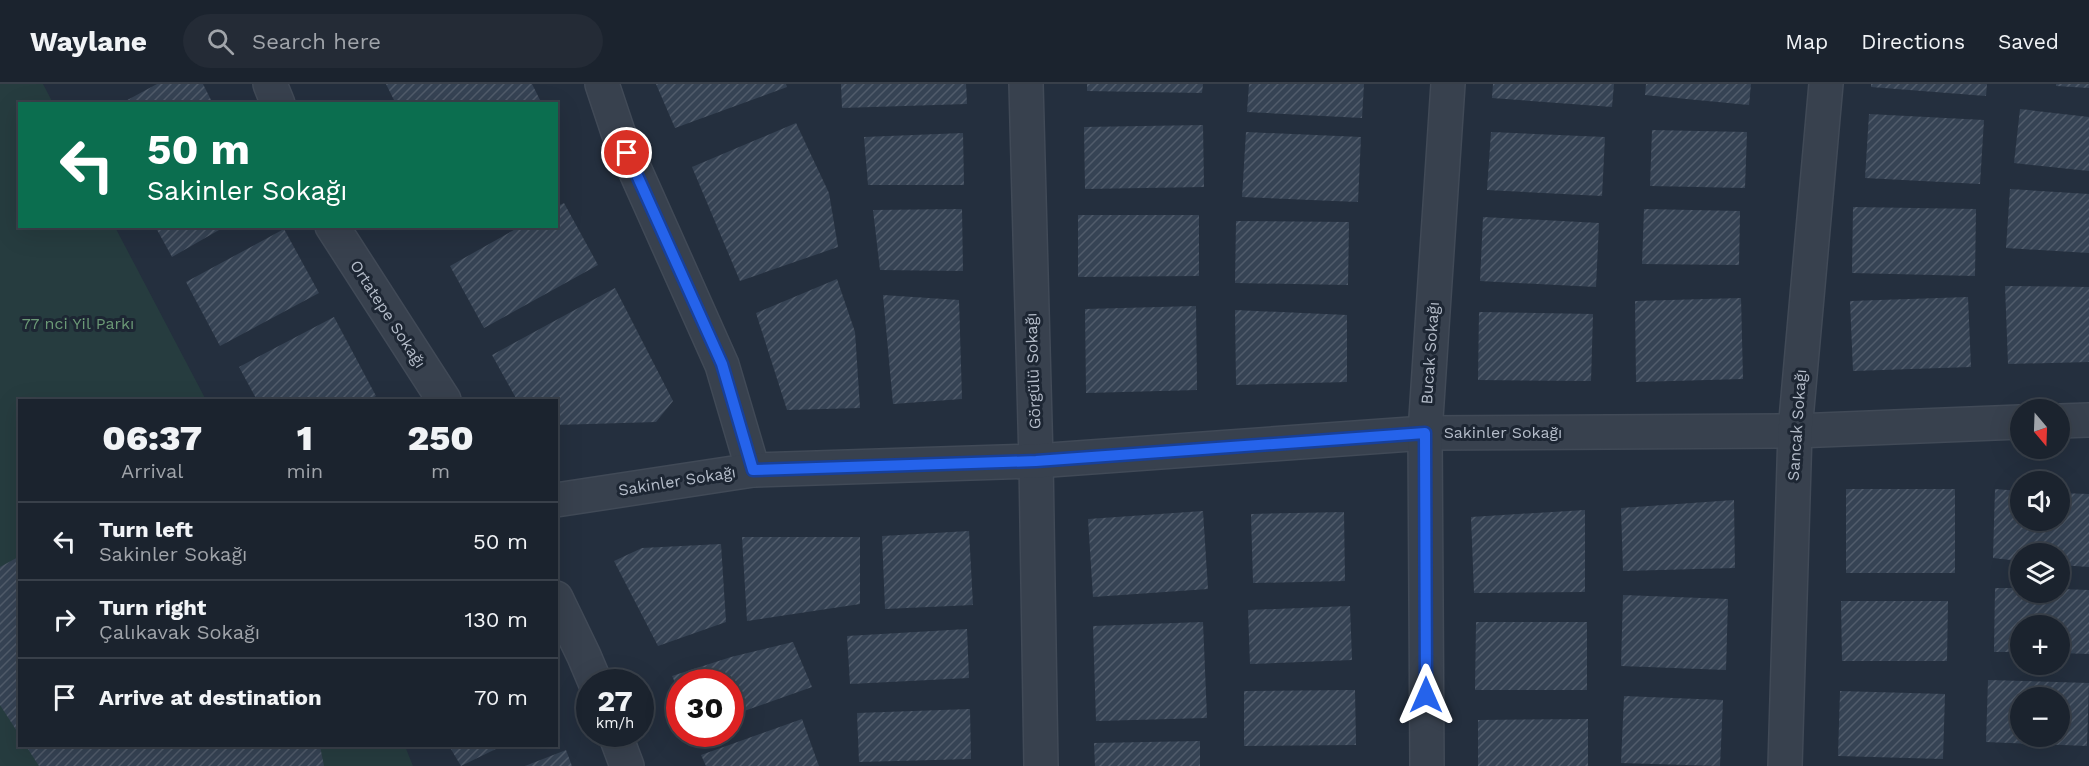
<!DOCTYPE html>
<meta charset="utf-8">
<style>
body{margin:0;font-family:"Work Sans",sans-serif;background:#242b36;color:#f1f3f6;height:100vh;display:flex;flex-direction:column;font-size:22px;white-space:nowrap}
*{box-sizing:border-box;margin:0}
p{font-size:20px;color:#a0a4aa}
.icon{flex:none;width:33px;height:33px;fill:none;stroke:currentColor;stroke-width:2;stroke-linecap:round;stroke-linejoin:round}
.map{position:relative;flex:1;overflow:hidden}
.side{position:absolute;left:18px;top:315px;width:540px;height:348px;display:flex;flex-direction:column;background:#1b232e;border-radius:0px;box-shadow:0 6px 24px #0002,0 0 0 2px #39404a}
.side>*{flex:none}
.guide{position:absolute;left:18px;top:18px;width:540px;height:126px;border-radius:0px;box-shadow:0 6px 24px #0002,0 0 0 2px #39404a;background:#0b6e4f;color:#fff;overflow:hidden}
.needle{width:39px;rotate:161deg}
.fabs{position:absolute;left:2010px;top:315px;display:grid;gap:12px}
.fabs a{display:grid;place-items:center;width:60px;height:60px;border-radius:50%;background:#1b232e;box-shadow:0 6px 24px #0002,0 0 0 2px #39404a;font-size:30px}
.speed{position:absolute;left:576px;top:585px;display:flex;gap:12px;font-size:30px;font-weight:700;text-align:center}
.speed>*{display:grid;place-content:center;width:78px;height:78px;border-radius:50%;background:#1b232e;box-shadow:0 6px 24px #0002,0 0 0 2px #39404a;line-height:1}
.speed small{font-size:15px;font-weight:400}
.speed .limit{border:9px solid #d22;background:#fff;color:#111}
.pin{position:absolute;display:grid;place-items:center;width:51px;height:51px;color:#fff;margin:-26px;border:3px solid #fff;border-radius:50%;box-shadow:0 2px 6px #0007}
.me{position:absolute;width:66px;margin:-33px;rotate:0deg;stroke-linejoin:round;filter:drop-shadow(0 0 4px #0008)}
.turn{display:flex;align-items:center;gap:21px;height:126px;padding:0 30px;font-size:27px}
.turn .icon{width:78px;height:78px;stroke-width:2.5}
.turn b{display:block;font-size:42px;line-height:51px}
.eta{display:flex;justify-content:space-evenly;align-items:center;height:102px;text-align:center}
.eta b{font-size:36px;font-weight:800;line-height:42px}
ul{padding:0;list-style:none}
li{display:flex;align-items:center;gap:18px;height:78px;padding:0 30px;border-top:2px solid #39404a}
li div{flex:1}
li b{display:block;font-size:22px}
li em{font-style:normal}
header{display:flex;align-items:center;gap:36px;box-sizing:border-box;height:84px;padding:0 30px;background:#1b232e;border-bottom:2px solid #39404a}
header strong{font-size:28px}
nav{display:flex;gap:33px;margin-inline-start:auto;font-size:21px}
.search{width:420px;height:54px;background:#242b36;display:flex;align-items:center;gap:15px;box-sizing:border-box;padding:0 21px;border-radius:33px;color:#a0a4aa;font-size:22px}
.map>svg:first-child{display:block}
</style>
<header>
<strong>Waylane</strong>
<div class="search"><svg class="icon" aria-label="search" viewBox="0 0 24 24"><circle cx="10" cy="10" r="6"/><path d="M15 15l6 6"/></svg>Search here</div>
<nav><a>Map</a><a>Directions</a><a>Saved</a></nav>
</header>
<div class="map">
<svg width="2089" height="682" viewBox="0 0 2089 682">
<defs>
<pattern id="building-hatch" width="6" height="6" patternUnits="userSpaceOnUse" patternTransform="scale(1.5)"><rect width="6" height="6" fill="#364354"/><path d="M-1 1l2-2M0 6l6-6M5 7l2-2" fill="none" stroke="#515c6b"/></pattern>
</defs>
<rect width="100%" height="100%" fill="#242f3e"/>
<path fill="#263c3f" d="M 0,0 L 43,0 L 53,19 L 20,20 L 20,142 L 115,143 L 206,316 L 20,316 L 20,662 L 405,662 L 413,682 L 0,682 Z"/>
<g fill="url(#building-hatch)" fill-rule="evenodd">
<path d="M 157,0 L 203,0 L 213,20 L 120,20 Z"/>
<path d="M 386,0 L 532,0 L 542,20 L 396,20 Z"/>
<path d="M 656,0 L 786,0 L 787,3 L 675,44 Z"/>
<path d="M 841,0 L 966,0 L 967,20 L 842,24 Z"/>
<path d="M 1087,0 L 1203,0 L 1202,9 L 1087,7 Z"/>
<path d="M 1249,0 L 1364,0 L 1362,34 L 1247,28 Z"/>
<path d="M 1493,0 L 1614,0 L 1612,23 L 1492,14 Z"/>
<path d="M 1646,0 L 1751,0 L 1749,21 L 1645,11 Z"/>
<path d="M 1871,0 L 1987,0 L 1986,12 L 1871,3 Z"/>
<path d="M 2056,0 L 2089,0 L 2089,4 L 2056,2 Z"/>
<path d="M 2020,25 L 2089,33 L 2089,87 L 2014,79 Z"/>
<path d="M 1869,30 L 1984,36 L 1980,100 L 1865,94 Z"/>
<path d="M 796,39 L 829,109 L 838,163 L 740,197 L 692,83 Z"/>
<path d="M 1203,41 L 1204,103 L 1085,105 L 1084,43 Z"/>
<path d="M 1652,46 L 1747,48 L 1745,104 L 1650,102 Z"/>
<path d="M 1246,48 L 1361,53 L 1358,118 L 1242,113 Z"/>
<path d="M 1491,48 L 1605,53 L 1602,112 L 1487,106 Z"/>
<path d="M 963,49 L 964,101 L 868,101 L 864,53 Z"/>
<path d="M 2010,105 L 2089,110 L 2089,169 L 2006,164 Z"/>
<path d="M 564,119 L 598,181 L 484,244 L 450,182 L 521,142 L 556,142 L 556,123 Z"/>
<path d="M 1853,123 L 1976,125 L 1975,192 L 1852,189 Z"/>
<path d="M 962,125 L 963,187 L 880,186 L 873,126 Z"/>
<path d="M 1644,125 L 1740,127 L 1739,181 L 1642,180 Z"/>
<path d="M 1078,131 L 1199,131 L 1199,192 L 1078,193 Z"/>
<path d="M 1483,133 L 1599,139 L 1596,203 L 1480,197 Z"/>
<path d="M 1236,137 L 1349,138 L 1348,201 L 1235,199 Z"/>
<path d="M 155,142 L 226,142 L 172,173 Z"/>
<path d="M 284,145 L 319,209 L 220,262 L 186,198 Z"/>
<path d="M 837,195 L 855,248 L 860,324 L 787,326 L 756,229 Z"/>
<path d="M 2005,202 L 2089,203 L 2089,278 L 2008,280 Z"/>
<path d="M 615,204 L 673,317 L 656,338 L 556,341 L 556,316 L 517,316 L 492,271 Z"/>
<path d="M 883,211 L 959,216 L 962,315 L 893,320 Z"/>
<path d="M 1968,213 L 1971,283 L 1853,287 L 1850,217 Z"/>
<path d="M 1741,214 L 1743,295 L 1636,298 L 1635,217 Z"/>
<path d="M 1196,222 L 1197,306 L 1086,309 L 1085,225 Z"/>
<path d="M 1235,226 L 1347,231 L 1347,298 L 1236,301 Z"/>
<path d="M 1479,228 L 1593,230 L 1591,297 L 1478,296 Z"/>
<path d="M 334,233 L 376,312 L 368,316 L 257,316 L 239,283 Z"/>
<rect x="1846" y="405" width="109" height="84"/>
<path d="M 1995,405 L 2020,407 L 2020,436 L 2060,436 L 2060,409 L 2089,410 L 2089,483 L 2060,481 L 2060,470 L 2020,470 L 2020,477 L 1993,474 Z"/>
<path d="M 1734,416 L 1735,484 L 1623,487 L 1621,424 Z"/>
<path d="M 1585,426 L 1585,508 L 1474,509 L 1471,433 Z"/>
<path d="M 1203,427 L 1208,505 L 1093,513 L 1088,435 Z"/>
<path d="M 1344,428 L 1345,497 L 1253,499 L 1251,430 Z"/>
<path d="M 969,447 L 973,521 L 885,525 L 882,452 Z"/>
<path d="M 742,453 L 860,453 L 860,520 L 747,537 Z"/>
<path d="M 721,460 L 726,538 L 658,562 L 614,477 L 642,464 Z"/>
<path d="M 20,472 L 20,652 L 0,621 L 0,483 Z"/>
<path d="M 1995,504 L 2020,504 L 2020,508 L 2060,508 L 2060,505 L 2089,506 L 2089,570 L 2060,569 L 2060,542 L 2020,542 L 2020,568 L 1994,568 Z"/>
<path d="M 1623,511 L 1728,515 L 1726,586 L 1621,582 Z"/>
<path d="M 1841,517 L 1948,517 L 1947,577 L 1842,577 Z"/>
<path d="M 1350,522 L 1352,576 L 1250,580 L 1248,526 Z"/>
<path d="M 1203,538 L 1207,634 L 1096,637 L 1093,542 Z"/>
<path d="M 1476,538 L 1587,538 L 1587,606 L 1475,606 Z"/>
<path d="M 967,545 L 969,594 L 850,600 L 847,552 Z"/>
<path d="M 793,558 L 812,603 L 730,632 L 730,598 L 680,598 L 680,609 L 672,592 L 731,573 Z"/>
<path d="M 1988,596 L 2089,599 L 2087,662 L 1986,658 ZM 2020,614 L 2060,614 L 2060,652 L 2020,652 Z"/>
<path d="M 1355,606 L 1356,661 L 1244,662 L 1244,607 Z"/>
<path d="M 1840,607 L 1945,610 L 1943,675 L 1838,672 Z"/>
<path d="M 1624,612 L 1723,616 L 1720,682 L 1621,679 Z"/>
<path d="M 970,625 L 971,675 L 859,678 L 857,629 Z"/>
<path d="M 802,635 L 819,682 L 706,682 L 701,671 Z"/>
<path d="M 1588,635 L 1588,682 L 1478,682 L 1478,636 Z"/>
<path d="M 1200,657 L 1200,682 L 1095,682 L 1094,659 Z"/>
<path d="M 26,662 L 320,662 L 324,682 L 39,682 Z"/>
<path d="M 449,662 L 502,662 L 461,682 Z"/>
<path d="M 566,666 L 572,682 L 525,682 Z"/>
</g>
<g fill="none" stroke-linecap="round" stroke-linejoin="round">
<g stroke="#414a57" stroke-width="36">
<g id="street">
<path d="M 270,0 L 278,20"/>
<path d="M 602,0 L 618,48 L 722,281 L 753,386"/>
<path d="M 1026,0 L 1036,377 L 1041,682"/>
<path d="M 332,142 L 444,316"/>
<path d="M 2060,337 L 2089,336"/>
<path d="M 556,416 L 753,386 L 1036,377 L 1425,349 L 1795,347 L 2020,338"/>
<path d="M 556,514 L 584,572 L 595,598"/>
<path d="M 615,650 L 627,682"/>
<path d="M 1427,682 L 1425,349 L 1448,0"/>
<path d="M 1785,682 L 1795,347 L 1826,0"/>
</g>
</g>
<use href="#street" stroke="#38414e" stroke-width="33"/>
</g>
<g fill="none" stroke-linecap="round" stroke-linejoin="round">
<g stroke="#184099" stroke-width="15">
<path id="route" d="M 627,69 L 722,280 L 753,386 L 1036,377 L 1425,349 L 1426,611"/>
</g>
<use href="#route" stroke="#2563eb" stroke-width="10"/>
</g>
<g text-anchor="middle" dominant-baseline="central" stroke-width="6" stroke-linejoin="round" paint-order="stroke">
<g font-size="16" fill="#b4bcc9" stroke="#1d2633">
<text transform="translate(388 230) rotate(57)">Ortatepe Sokağı</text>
<text transform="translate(1430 269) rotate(-86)">Bucak Sokağı</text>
<text transform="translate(1033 287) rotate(-92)">Görgülü Sokağı</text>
<text transform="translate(1797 341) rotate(-86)">Sancak Sokağı</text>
<text x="1503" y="348">Sakinler Sokağı</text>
<text transform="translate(677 397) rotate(-9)">Sakinler Sokağı</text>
</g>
<g font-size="16" fill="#6b9a76" stroke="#1d2633">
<text x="78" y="239">77 nci Yil Parkı</text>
</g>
</g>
</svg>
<div class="fabs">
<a><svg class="needle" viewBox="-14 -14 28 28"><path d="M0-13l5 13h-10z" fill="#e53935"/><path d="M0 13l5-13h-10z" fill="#a0a4aa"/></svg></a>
<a><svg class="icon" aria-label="sound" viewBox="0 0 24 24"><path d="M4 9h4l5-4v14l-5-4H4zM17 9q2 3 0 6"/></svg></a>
<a><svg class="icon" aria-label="layers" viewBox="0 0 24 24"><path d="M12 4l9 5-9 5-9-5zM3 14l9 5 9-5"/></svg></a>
<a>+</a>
<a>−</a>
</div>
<div class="speed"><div>27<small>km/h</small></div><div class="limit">30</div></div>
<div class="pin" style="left:627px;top:69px;background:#d93025"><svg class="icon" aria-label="arrive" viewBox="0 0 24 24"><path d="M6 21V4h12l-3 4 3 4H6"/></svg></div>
<svg class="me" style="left:1426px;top:611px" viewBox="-20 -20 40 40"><path d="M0-17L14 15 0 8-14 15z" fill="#2563eb" stroke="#fff" stroke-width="4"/></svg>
<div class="guide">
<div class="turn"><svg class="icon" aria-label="left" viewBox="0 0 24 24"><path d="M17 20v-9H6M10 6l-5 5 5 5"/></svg><div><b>50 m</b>Sakinler Sokağı</div></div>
</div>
<section class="side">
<div class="eta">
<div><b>06:37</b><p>Arrival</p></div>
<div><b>1</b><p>min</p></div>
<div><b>250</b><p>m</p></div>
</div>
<ul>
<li><svg class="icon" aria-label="left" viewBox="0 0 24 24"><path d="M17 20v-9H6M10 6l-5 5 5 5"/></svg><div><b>Turn left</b><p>Sakinler Sokağı</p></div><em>50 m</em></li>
<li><svg class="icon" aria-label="right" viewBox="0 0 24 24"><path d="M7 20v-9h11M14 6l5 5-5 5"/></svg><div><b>Turn right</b><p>Çalıkavak Sokağı</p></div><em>130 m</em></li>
<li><svg class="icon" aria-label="arrive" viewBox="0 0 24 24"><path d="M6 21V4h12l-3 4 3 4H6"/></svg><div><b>Arrive at destination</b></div><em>70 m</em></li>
</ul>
</section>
</div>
